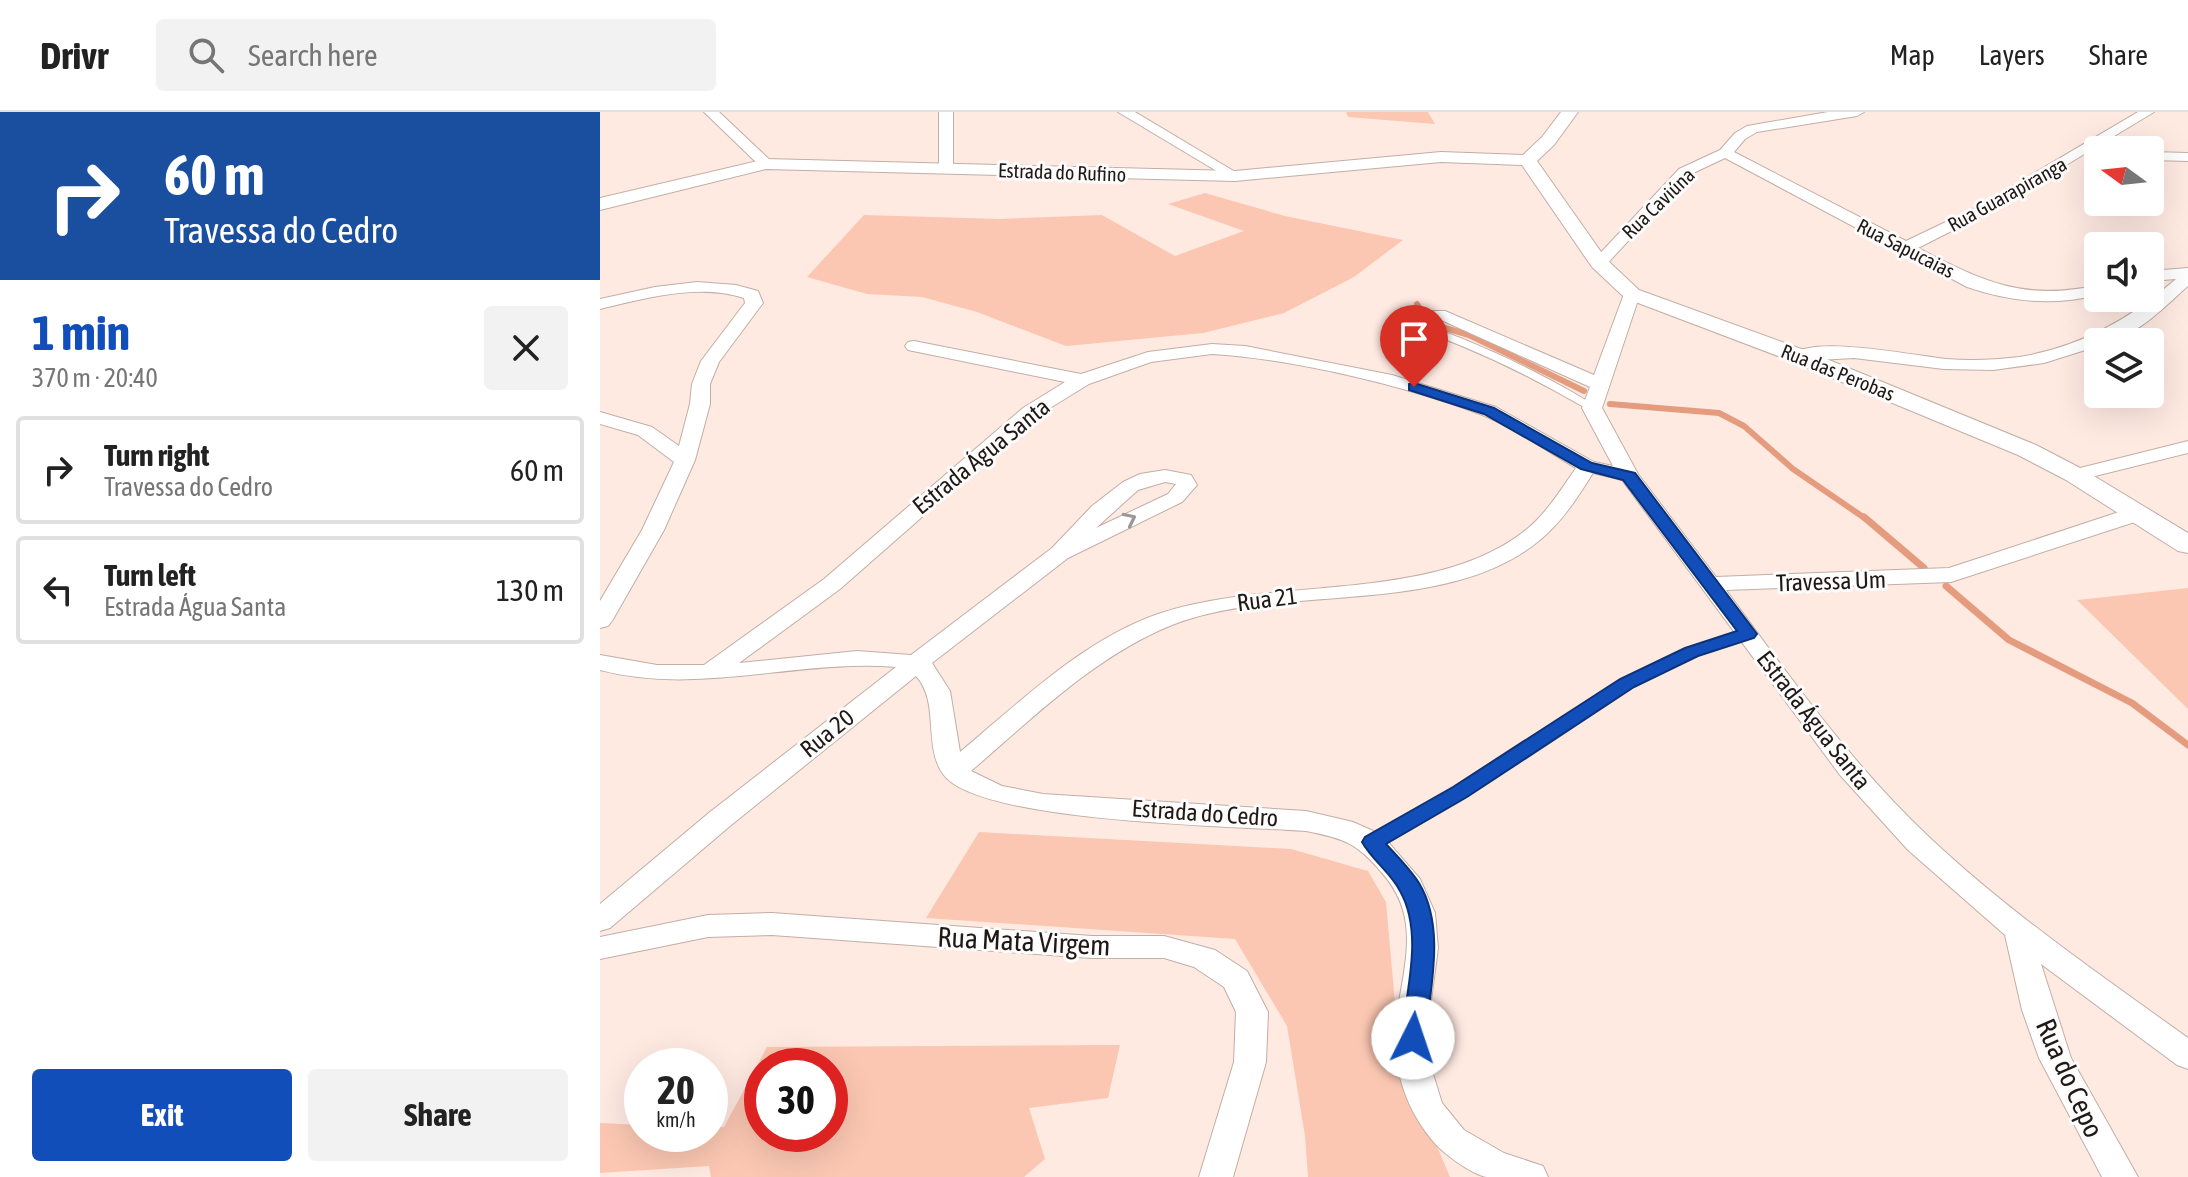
<!DOCTYPE html>
<meta charset="utf-8">
<style>
body{margin:0;font-family:"Asap Condensed",sans-serif;background:#f2f2f2;color:#222;height:100vh;display:flex;flex-direction:column;font-size:30px;white-space:nowrap}
*{box-sizing:border-box;margin:0}
p{font-size:26px;color:#767676}
.icon{flex:none;width:44px;height:44px;fill:none;stroke:currentColor;stroke-width:2;stroke-linecap:round;stroke-linejoin:round}
.map{position:relative;flex:1;overflow:hidden}
.sheet{display:flex;flex-direction:column;background:#fff;width:600px}
.sheet>*{flex:none}
.guide{background:#1a4fa0;color:#fff;overflow:hidden}
.needle{width:52px;rotate:285deg}
.fabs{position:absolute;left:1484px;top:24px;display:grid;gap:16px}
.fabs a{display:grid;place-items:center;width:80px;height:80px;border-radius:8px;background:#fff;box-shadow:0 8px 32px #0002;font-size:40px}
.speed{position:absolute;left:24px;top:936px;display:flex;gap:16px;font-size:40px;font-weight:700;text-align:center}
.speed>*{display:grid;place-content:center;width:104px;height:104px;border-radius:50%;background:#fff;box-shadow:0 8px 32px #0002;line-height:1}
.speed small{font-size:20px;font-weight:400}
.speed .limit{border:12px solid #d22;background:#fff;color:#111}
.pin{position:absolute;display:grid;place-items:center;width:68px;height:68px;color:#fff;margin:-82px -34px;border-radius:50% 50% 50% 0;rotate:-45deg;box-shadow:0 0 8px #0007}
.pin .icon{rotate:45deg}
.me{position:absolute;width:88px;margin:-44px;rotate:4deg;stroke-linejoin:round;filter:drop-shadow(0 0 6px #0008)}
.turn{display:flex;align-items:center;gap:28px;height:168px;padding:0 32px;font-size:36px}
.turn .icon{width:104px;height:104px;stroke-width:2.5}
.turn b{display:block;font-size:56px;line-height:68px}
.round{display:grid;place-items:center;flex:none;width:84px;height:84px;border-radius:8px;background:#f2f2f2}
.overview{display:flex;align-items:center;justify-content:space-between;height:136px;padding:0 32px}
h1{font-size:48px;font-weight:700;line-height:60px;color:#124eba}
.primary-button{display:flex;gap:16px;margin-top:auto;padding:16px 32px}
.primary-button a{flex:1;height:92px;border-radius:8px;background:#124eba;color:#fff;font-size:32px;font-weight:700;line-height:92px;text-align:center}
.primary-button a+a{background:#f2f2f2;color:#222}
ul{padding:0;list-style:none}
li{display:flex;align-items:center;gap:24px;height:108px;margin:0 16px 12px;padding:0 16px;border:4px solid #e0e0e0;border-radius:8px}
li div{flex:1}
li b{display:block;font-size:30px}
li em{font-style:normal}
header{display:flex;align-items:center;gap:48px;box-sizing:border-box;height:112px;padding:0 40px;background:#fff;border-bottom:2px solid #e0e0e0}
header strong{font-size:38px}
nav{display:flex;gap:44px;margin-inline-start:auto;font-size:28px}
.search{width:560px;height:72px;background:#f2f2f2;display:flex;align-items:center;gap:20px;box-sizing:border-box;padding:0 28px;border-radius:8px;color:#767676;font-size:30px}
main{display:flex;flex:1;min-height:0}
.map>svg:first-child{display:block}
</style>
<header>
<strong>Drivr</strong>
<div class="search"><svg class="icon" aria-label="search" viewBox="0 0 24 24"><circle cx="10" cy="10" r="6"/><path d="M15 15l6 6"/></svg>Search here</div>
<nav><a>Map</a><a>Layers</a><a>Share</a></nav>
</header>
<main>
<section class="sheet">
<div class="guide">
<div class="turn"><svg class="icon" aria-label="right" viewBox="0 0 24 24"><path d="M7 20v-9h11M14 6l5 5-5 5"/></svg><div><b>60 m</b>Travessa do Cedro</div></div>
</div>
<div class="overview"><div><h1>1 min</h1><p>370 m · 20:40</p></div><a class="round"><svg class="icon" aria-label="close" viewBox="0 0 24 24"><path d="M6 6l12 12M18 6L6 18"/></svg></a></div>
<ul>
<li><svg class="icon" aria-label="right" viewBox="0 0 24 24"><path d="M7 20v-9h11M14 6l5 5-5 5"/></svg><div><b>Turn right</b><p>Travessa do Cedro</p></div><em>60 m</em></li>
<li><svg class="icon" aria-label="left" viewBox="0 0 24 24"><path d="M17 20v-9H6M10 6l-5 5 5 5"/></svg><div><b>Turn left</b><p>Estrada Água Santa</p></div><em>130 m</em></li>
</ul>
<div class="primary-button"><a>Exit</a><a>Share</a></div>
</section>
<div class="map">
<svg width="1588" height="1065" viewBox="0 0 1588 1065">
<rect width="100%" height="100%" fill="#ffeae2"/>
<g fill="#fbc7b2" fill-rule="evenodd">
<path d="M 746,0 L 828,0 L 835,12 L 748,5 Z"/>
<path d="M 605,81 L 685,104 L 803,128 L 754,165 L 684,201 L 603,221 L 466,234 L 377,200 L 322,185 L 267,182 L 207,165 L 264,103 L 400,107 L 502,103 L 575,144 L 644,119 L 568,92 Z"/>
<path d="M 1588,476 L 1588,597 L 1477,488 Z"/>
<path d="M 379,720 L 691,737 L 768,759 L 786,790 L 800,947 L 850,1065 L 708,1065 L 705,1024 L 687,914 L 635,827 L 326,806 Z"/>
<path d="M 520,933 L 508,986 L 429,996 L 445,1047 L 424,1065 L 111,1065 L 109,1054 L 0,1061 L 0,1011 L 42,1013 L 42,1022 L 110,1022 L 110,1015 L 124,1015 L 167,935 ZM 230,954 L 230,1022 L 162,1022 L 162,954 Z"/>
</g>
<g fill="none" stroke-linecap="round" stroke-linejoin="round">
<g stroke="#e59c7e" stroke-width="6">
<path d="M 817,192 L 828,211 L 869,223 L 984,279"/>
<path d="M 1010,292 L 1119,301 L 1144,314 L 1193,357 L 1266,407"/>
</g>
<g stroke="#e59c7e" stroke-width="7">
<path d="M 1264,405 L 1324,456"/>
<path d="M 1346,474 L 1409,528 L 1532,591 L 1588,633"/>
</g>
<g stroke="#c1aea5" stroke-width="2">
<g id="service">
<path d="M 797,204 C 851,220 904,243 954,270 C 968,278 984,286 997,296 L 992,299 L 989,298 C 926,261 863,231 794,209 L 793,207 Z"/>
<path d="M 1148,518 L 1152,519 L 1154,522 L 1152,525 L 1096,543 L 1031,574 L 865,683 L 777,733 L 767,733 L 765,730 L 767,727 L 855,677 L 1023,568 L 1088,537 Z"/>
</g>
</g>
<g stroke="#c1aea5" stroke-width="2">
<g id="minor">
<path d="M 104,0 L 119,0 L 171,49 L 171,55 L 161,55 Z"/>
<path d="M 339,0 L 353,0 L 353,57 L 346,61 L 339,57 Z"/>
<path d="M 518,0 L 535,0 L 642,64 L 635,68 L 630,67 Z"/>
<path d="M 1228,0 L 1264,0 L 1257,4 L 1157,20 L 1145,27 L 1134,40 L 1306,129 L 1375,96 L 1538,0 L 1554,0 L 1385,102 L 1318,136 C 1382,169 1424,190 1498,173 L 1498,183 C 1452,194 1411,190 1367,175 L 1125,46 L 1089,63 L 1005,154 L 999,156 L 991,151 L 1079,57 L 1120,38 L 1135,21 L 1147,14 Z"/>
<path d="M 1550,40 L 1588,41 L 1588,49 L 1550,48 Z"/>
<path d="M 1588,156 L 1588,174 C 1564,195 1532,230 1498,230 L 1498,234 L 1444,251 L 1393,258 L 1344,257 L 1254,246 L 1199,249 L 1190,244 C 1211,222 1315,244 1346,247 C 1370,249 1395,248 1419,245 C 1481,235 1530,207 1576,167 L 1550,169 L 1550,159 Z"/>
<path d="M 97,170 L 136,173 L 158,179 L 163,191 L 119,250 L 110,272 L 110,292 L 95,348 L 64,418 L 12,509 L 8,514 L 0,516 L 0,489 L 42,418 L 74,350 L 38,323 L 0,312 L 0,300 L 52,315 L 79,334 L 90,292 L 92,272 L 101,249 L 145,191 L 144,186 C 98,171 46,186 0,197 L 0,187 L 55,175 Z"/>
<path d="M 1032,177 L 1040,182 L 1002,296 L 1038,362 L 1116,465 L 1349,456 L 1531,396 L 1539,395 L 1550,401 L 1547,406 L 1351,470 L 1126,478 C 1189,564 1252,653 1330,726 C 1410,801 1499,862 1588,926 L 1588,957 L 1577,953 L 1441,852 L 1471,946 L 1538,1065 L 1502,1065 L 1439,946 L 1422,898 L 1405,823 L 1308,738 L 1240,663 L 1022,368 L 993,361 C 978,385 962,410 940,428 C 845,507 680,470 572,513 C 495,544 433,606 371,659 L 402,674 L 443,682 L 706,699 L 753,710 L 782,723 L 820,767 L 835,801 L 838,836 L 829,903 L 829,949 L 842,991 L 864,1018 L 904,1041 L 943,1054 L 948,1065 C 929,1065 907,1065 887,1065 C 872,1063 841,1040 832,1028 C 813,1005 802,980 797,951 C 786,884 834,821 783,762 C 757,731 746,727 706,719 C 640,714 376,711 343,662 C 323,634 340,590 316,564 L 130,714 L 10,816 L 0,819 L 0,792 L 110,700 L 296,555 C 197,547 99,584 0,558 L 0,543 L 57,553 L 104,553 L 224,467 L 423,296 L 465,270 L 308,238 L 305,234 L 308,230 L 314,229 L 481,262 L 548,240 L 612,232 L 645,234 L 792,263 L 896,295 L 994,350 L 1013,354 L 982,296 L 990,275 L 830,203 L 833,199 L 845,199 L 994,263 L 1024,182 ZM 612,242 C 693,247 803,273 880,302 C 913,315 945,338 976,356 C 960,379 945,404 922,421 C 828,492 669,464 558,502 C 483,528 420,590 360,640 L 350,579 L 332,551 L 468,446 L 582,390 L 597,373 L 591,363 L 565,358 L 540,362 L 523,370 L 492,394 L 452,436 L 311,543 L 257,539 L 139,551 L 240,477 L 437,304 L 489,272 L 551,250 ZM 565,370 L 576,372 L 568,382 L 496,416 L 538,378 Z"/>
<path d="M 1588,329 L 1588,341 L 1475,369 L 1465,363 L 1468,359 Z"/>
<path d="M 172,801 L 492,824 L 564,824 L 615,838 L 647,859 L 668,900 L 666,950 L 633,1065 L 599,1065 L 634,950 L 636,900 L 624,875 L 594,855 L 564,846 L 492,846 L 172,823 L 108,825 L 0,847 L 0,825 L 108,803 Z"/>
</g>
</g>
<g stroke="#c1aea5" stroke-width="2">
<path id="tertiary" d="M 961,0 L 978,0 L 954,33 L 937,49 L 1006,147 L 1039,178 L 1207,239 L 1436,333 L 1484,358 L 1588,421 L 1588,441 L 1578,439 L 1466,368 L 1418,343 L 1191,249 L 1025,186 L 992,155 L 922,53 L 841,50 L 635,69 L 166,57 L 0,98 L 0,86 L 166,47 L 635,59 L 841,40 L 923,43 L 942,25 Z"/>
</g>
<use href="#service" fill="#fff" fill-rule="evenodd"/>
<use href="#minor" fill="#fff" fill-rule="evenodd"/>
<use href="#tertiary" fill="#fff" fill-rule="evenodd"/>
</g>
<defs><path id="oneway-chevron" d="M-2-3.5L2.5 0L-2 3.5" fill="none" stroke-width="1.6" stroke-linecap="round" stroke-linejoin="round" transform="scale(2)"/></defs>
<use stroke="#9a9796" href="#oneway-chevron" transform="translate(530 407) rotate(-26)"/>
<path fill="#124eba" stroke="#0c3379" stroke-width="2" d="M 814,271 L 894,296 L 992,351 L 1035,361 L 1157,522 L 1154,526 L 1098,544 L 1034,575 L 867,685 L 786,732 C 797,744 810,757 819,771 C 846,816 830,877 825,926 L 822,933 L 813,936 L 804,933 L 801,926 C 806,881 824,821 800,779 C 791,761 772,748 762,730 L 765,725 L 853,675 L 1020,567 L 1085,536 L 1137,519 L 1023,368 L 981,357 L 884,302 L 809,278 L 809,272 Z"/>
<g text-anchor="middle" dominant-baseline="central" stroke-width="6" stroke-linejoin="round" paint-order="stroke">
<g font-size="20" fill="#1f1815" stroke="#fcfcfc">
<text transform="translate(462 60) rotate(2)">Estrada do Rufino</text>
<text transform="translate(1407 82) rotate(-29)">Rua Guarapiranga</text>
<text transform="translate(1058 91) rotate(-44)">Rua Caviúna</text>
<text transform="translate(1306 136) rotate(27)">Rua Sapucaias</text>
<text transform="translate(1238 260) rotate(22)">Rua das Perobas</text>
</g>
<g font-size="24" fill="#1f1815" stroke="#fcfcfc">
<text transform="translate(381 344) rotate(-39)">Estrada Água Santa</text>
<text transform="translate(1231 469) rotate(-2)">Travessa Um</text>
<text transform="translate(667 487) rotate(-7)">Rua 21</text>
<text transform="translate(1214 608) rotate(52)">Estrada Água Santa</text>
<text transform="translate(227 621) rotate(-39)">Rua 20</text>
<text transform="translate(605 701) rotate(4)">Estrada do Cedro</text>
</g>
<g font-size="28" fill="#1f1815" stroke="#fcfcfc">
<text transform="translate(424 829) rotate(3)">Rua Mata Virgem</text>
<text transform="translate(1470 966) rotate(66)">Rua do Cepo</text>
</g>
</g>
</svg>
<div class="fabs">
<a><svg class="needle" viewBox="-14 -14 28 28"><path d="M0-13l5 13h-10z" fill="#e53935"/><path d="M0 13l5-13h-10z" fill="#767676"/></svg></a>
<a><svg class="icon" aria-label="sound" viewBox="0 0 24 24"><path d="M4 9h4l5-4v14l-5-4H4zM17 9q2 3 0 6"/></svg></a>
<a><svg class="icon" aria-label="layers" viewBox="0 0 24 24"><path d="M12 4l9 5-9 5-9-5zM3 14l9 5 9-5"/></svg></a>
</div>
<div class="speed"><div>20<small>km/h</small></div><div class="limit">30</div></div>
<div class="pin" style="left:814px;top:275px;background:#d93025"><svg class="icon" aria-label="arrive" viewBox="0 0 24 24"><path d="M6 21V4h12l-3 4 3 4H6"/></svg></div>
<svg class="me" style="left:813px;top:926px" viewBox="-20 -20 40 40"><circle r="19" fill="#fff"/><path d="M0-13L10 11 0 6-10 11z" fill="#124eba"/></svg>
</div>
</main>
